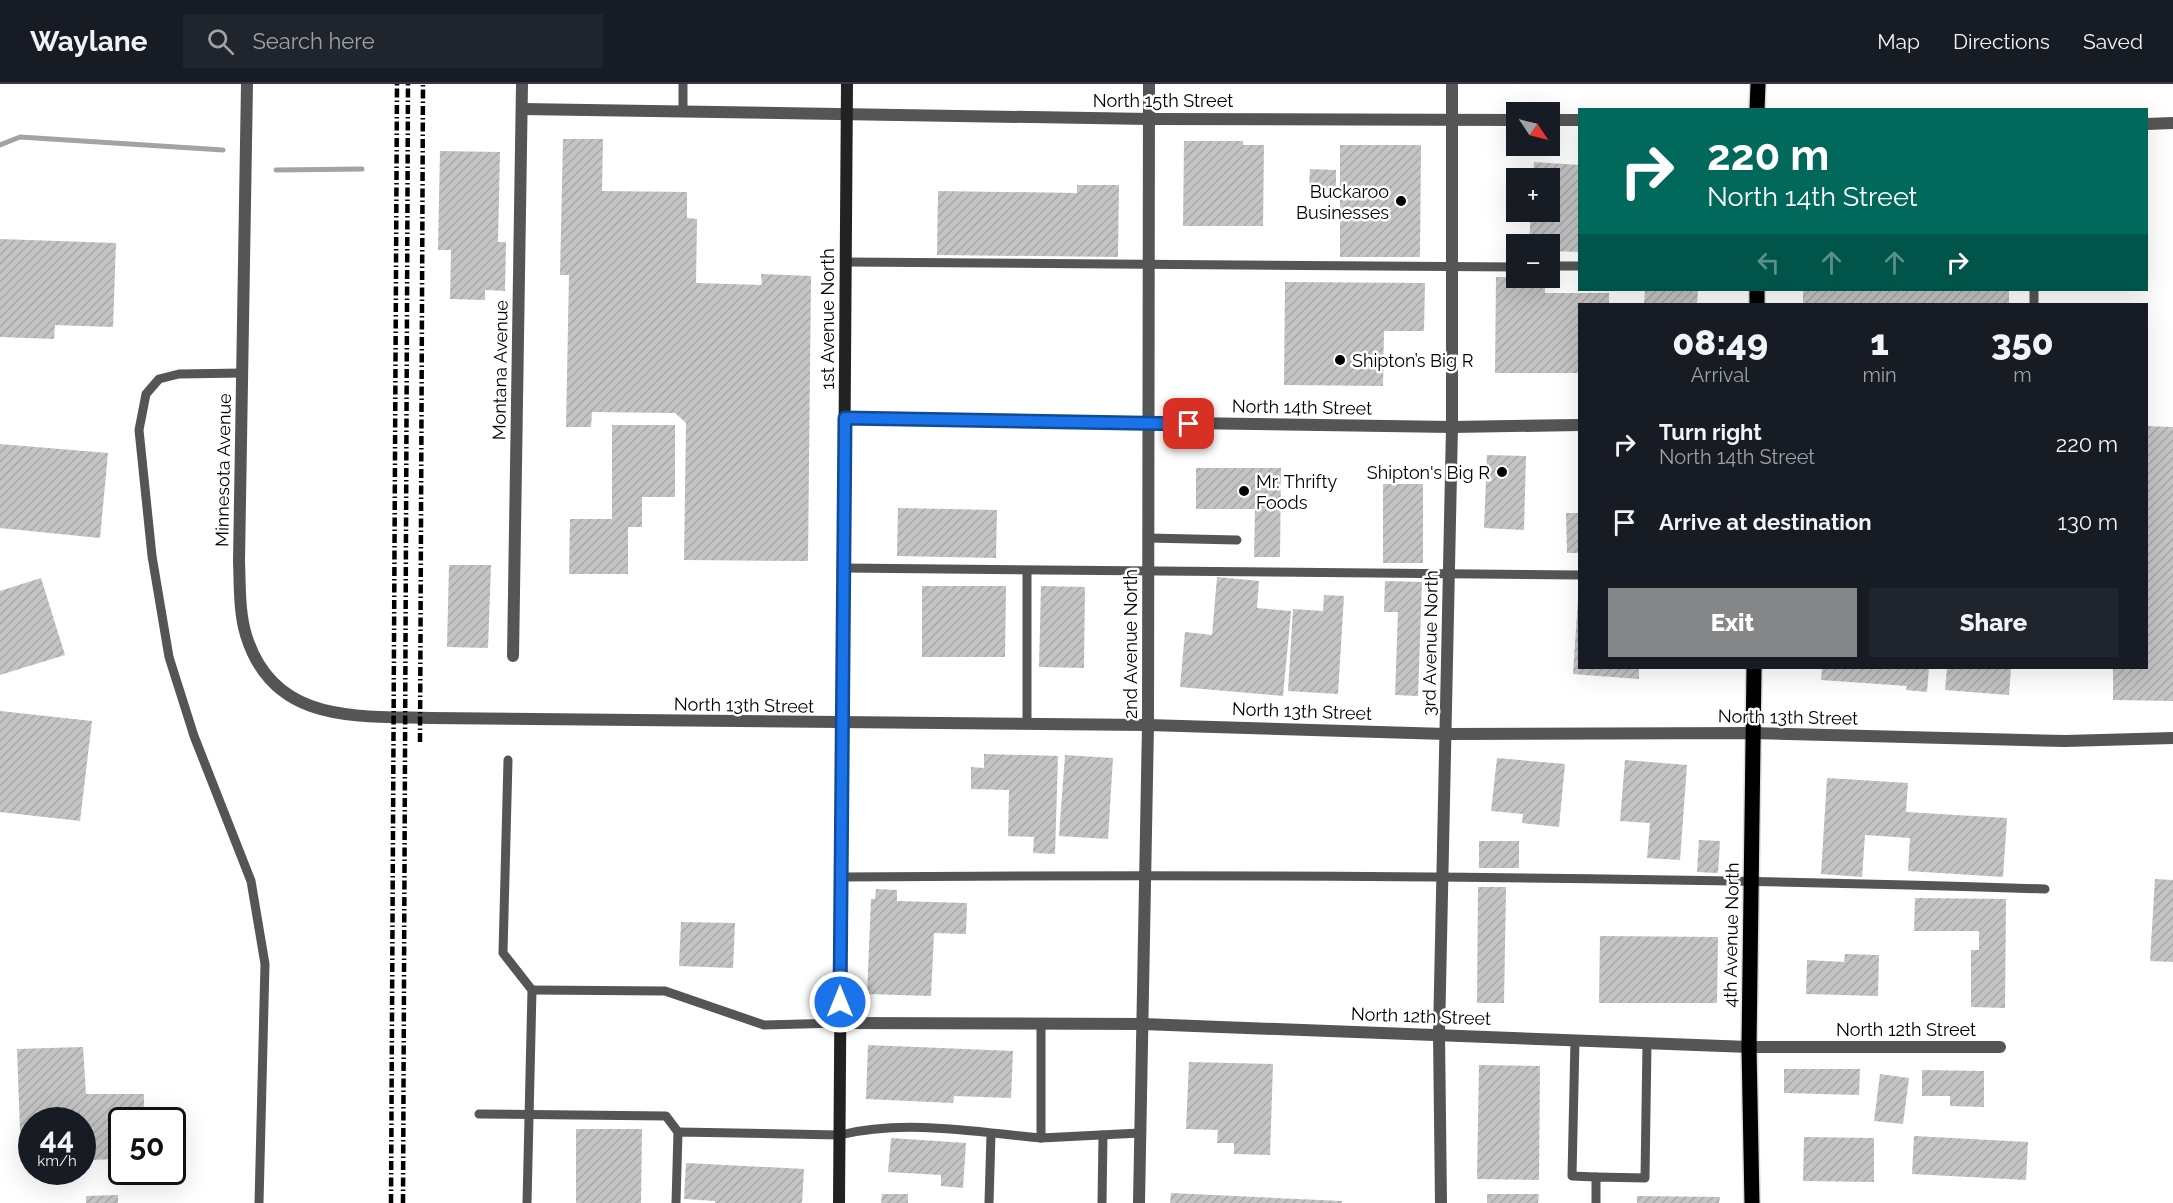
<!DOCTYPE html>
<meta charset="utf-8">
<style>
body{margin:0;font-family:Raleway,sans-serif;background:#20242c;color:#f1f3f6;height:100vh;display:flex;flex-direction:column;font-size:22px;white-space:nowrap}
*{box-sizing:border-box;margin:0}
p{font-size:20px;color:#9ea1a6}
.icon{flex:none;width:33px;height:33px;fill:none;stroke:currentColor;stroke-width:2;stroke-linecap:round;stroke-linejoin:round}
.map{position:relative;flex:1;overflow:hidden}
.side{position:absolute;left:1578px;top:219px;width:570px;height:366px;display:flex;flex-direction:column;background:#171b24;border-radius:0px;box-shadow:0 6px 24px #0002}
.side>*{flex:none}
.hud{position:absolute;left:1578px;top:24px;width:570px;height:183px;border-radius:0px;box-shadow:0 6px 24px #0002;background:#00695c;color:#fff;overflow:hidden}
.needle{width:39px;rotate:125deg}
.buttons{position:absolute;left:1506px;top:18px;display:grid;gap:12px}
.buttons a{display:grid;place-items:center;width:54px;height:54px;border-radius:0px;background:#171b24;box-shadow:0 6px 24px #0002;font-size:30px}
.speed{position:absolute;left:18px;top:1023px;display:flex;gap:12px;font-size:30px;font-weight:700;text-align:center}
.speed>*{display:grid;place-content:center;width:78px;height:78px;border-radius:50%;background:#171b24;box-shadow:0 6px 24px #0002;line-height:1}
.speed small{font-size:15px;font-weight:400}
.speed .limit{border:3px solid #111;border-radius:9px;background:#fff;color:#111}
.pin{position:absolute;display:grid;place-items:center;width:51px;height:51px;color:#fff;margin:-26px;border-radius:12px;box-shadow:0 3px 9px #0006}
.me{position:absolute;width:66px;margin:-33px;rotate:0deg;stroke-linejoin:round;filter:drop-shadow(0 0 4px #0008)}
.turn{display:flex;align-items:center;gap:21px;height:126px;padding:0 30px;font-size:27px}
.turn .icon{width:78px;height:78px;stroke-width:2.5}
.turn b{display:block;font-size:42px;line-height:51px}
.lanes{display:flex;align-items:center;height:57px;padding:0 30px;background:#0003;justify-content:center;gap:30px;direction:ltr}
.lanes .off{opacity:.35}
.eta{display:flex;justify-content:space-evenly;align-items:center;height:102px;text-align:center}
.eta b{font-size:36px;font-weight:800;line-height:42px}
.action{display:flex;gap:12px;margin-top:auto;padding:12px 30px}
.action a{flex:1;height:69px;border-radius:0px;background:#858687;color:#fff;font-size:24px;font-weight:800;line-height:69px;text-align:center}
.action a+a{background:#20242c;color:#f1f3f6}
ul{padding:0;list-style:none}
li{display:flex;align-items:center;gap:18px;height:78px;padding:0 30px}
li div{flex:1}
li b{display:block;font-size:22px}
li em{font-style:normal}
header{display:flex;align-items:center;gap:36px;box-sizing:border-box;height:84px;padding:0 30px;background:#171b24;border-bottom:2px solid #363941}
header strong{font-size:28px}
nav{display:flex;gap:33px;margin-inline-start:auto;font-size:21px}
.search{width:420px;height:54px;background:#20242c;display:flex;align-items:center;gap:15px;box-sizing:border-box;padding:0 21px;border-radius:0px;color:#9ea1a6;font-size:22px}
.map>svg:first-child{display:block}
</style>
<header>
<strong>Waylane</strong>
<div class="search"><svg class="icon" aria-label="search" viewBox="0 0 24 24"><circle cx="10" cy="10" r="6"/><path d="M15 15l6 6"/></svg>Search here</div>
<nav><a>Map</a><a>Directions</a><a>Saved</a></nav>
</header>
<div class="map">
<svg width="2173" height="1119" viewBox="0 0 2173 1119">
<defs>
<pattern id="building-hatch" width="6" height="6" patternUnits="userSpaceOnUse" patternTransform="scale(1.5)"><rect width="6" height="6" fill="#c4c4c4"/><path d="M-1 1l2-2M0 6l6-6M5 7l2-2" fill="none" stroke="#a7a7a7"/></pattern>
</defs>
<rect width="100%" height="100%" fill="#fff"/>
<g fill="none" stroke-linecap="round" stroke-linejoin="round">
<g stroke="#a3a3a3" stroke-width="5">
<path d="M 0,61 L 20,53 L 223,66"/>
<path d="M 276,86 L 362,85"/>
</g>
</g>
<g fill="url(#building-hatch)">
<path d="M 563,55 L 603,55 L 602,107 L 687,108 L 687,134 L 697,135 L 696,199 L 762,201 L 761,190 L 811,192 L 808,477 L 684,476 L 686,339 L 675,329 L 592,328 L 591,343 L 566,343 L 569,191 L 560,191 Z"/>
<path d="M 1184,57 L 1243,57 L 1243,61 L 1264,61 L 1263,142 L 1183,142 Z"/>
<path d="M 1340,61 L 1421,61 L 1420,173 L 1340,173 Z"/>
<path d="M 440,67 L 500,68 L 498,158 L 506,158 L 505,207 L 485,206 L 485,216 L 450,215 L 451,166 L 438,166 Z"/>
<path d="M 1534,78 L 1580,81 L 1580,168 L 1550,167 L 1550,160 L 1529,160 L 1531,128 L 1550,128 L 1550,94 L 1533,94 Z"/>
<path d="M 1310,85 L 1336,86 L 1336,106 L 1309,105 Z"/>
<path d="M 1077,101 L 1119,101 L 1118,173 L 937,171 L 938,107 L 1077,109 Z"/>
<path d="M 0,155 L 116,159 L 113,243 L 55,241 L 54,255 L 0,253 Z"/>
<path d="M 1496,193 L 1545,194 L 1545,209 L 1609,209 L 1609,220 L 1580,220 L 1580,289 L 1495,289 Z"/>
<path d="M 1285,198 L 1425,199 L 1424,247 L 1384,247 L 1383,302 L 1284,301 Z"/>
<path d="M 1645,206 L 1698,206 L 1697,220 L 1644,220 Z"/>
<rect x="1803" y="206" width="206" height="14"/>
<path d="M 612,341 L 675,341 L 675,413 L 642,413 L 642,443 L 628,443 L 628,490 L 569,490 L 570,435 L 612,435 Z"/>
<path d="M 2146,342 L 2173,343 L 2173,617 L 2113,616 L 2113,584 L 2146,584 Z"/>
<path d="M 0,360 L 108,369 L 100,454 L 0,444 Z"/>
<path d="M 1487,371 L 1526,372 L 1524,446 L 1484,444 Z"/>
<path d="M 1196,384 L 1281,384 L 1280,473 L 1254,473 L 1255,425 L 1196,425 Z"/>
<rect x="1383" y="400" width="40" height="79"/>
<path d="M 898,424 L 997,426 L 996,474 L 897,472 Z"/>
<path d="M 1566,429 L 1580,429 L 1580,469 L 1567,469 Z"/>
<path d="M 449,481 L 491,481 L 488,564 L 447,563 Z"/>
<path d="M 1217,493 L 1259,497 L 1257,524 L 1291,527 L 1283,612 L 1180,603 L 1185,548 L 1212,551 Z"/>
<path d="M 41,494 L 65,571 L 0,591 L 0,507 Z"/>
<path d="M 1385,497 L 1422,498 L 1418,612 L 1395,611 L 1398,528 L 1384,528 Z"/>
<path d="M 922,502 L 1006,502 L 1005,573 L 922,573 Z"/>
<path d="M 1041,502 L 1085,503 L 1084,584 L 1039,583 Z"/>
<path d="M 1324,511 L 1344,512 L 1338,610 L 1288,607 L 1293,525 L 1323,527 Z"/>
<path d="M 1578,514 L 1580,584 L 1639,584 L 1639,595 L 1573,590 Z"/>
<path d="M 1822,584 L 1929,584 L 1927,608 L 1906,606 L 1907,602 L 1821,596 Z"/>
<path d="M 1947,584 L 2011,584 L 2009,611 L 1945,606 Z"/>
<path d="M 0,627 L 92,637 L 80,737 L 0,728 Z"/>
<path d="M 984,670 L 1058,672 L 1055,770 L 1033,769 L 1034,753 L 1008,752 L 1009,706 L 971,705 L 971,683 L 984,684 Z"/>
<path d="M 1065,671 L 1113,674 L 1108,755 L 1059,752 Z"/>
<path d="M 1497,674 L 1565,680 L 1559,743 L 1522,739 L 1523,730 L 1491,727 Z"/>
<path d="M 1625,676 L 1687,681 L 1680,776 L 1647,774 L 1650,739 L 1620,737 Z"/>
<path d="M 1827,694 L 1908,699 L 1906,728 L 2007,734 L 2003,793 L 1908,787 L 1910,754 L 1865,751 L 1862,793 L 1821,790 Z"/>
<path d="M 1699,756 L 1720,757 L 1718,789 L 1697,788 Z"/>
<rect x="1479" y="757" width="40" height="27"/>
<path d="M 2155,795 L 2173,796 L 2173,878 L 2150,877 Z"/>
<path d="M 1478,803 L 1506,803 L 1504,919 L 1477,919 Z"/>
<path d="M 876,805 L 897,806 L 897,817 L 967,819 L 966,850 L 934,849 L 931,912 L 867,910 L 871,815 L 875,815 Z"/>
<path d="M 1915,814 L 2006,815 L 2005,924 L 1971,923 L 1971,866 L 1979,866 L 1979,847 L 1914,847 Z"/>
<path d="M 681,838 L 735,839 L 733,884 L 679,882 Z"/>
<path d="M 1600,852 L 1718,853 L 1717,919 L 1599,919 Z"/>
<path d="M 1845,870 L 1879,871 L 1878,912 L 1806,910 L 1807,876 L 1844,878 Z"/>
<path d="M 868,961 L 1013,967 L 1011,1014 L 954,1012 L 953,1019 L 866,1015 Z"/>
<path d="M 83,963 L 86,1010 L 144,1010 L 144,1036 L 122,1036 L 122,1075 L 87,1076 L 86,1044 L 82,1045 L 82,1036 L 32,1036 L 32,1047 L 20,1047 L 17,965 Z"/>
<path d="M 1189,978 L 1273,980 L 1270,1071 L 1234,1070 L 1234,1059 L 1217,1059 L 1218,1046 L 1186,1045 Z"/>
<path d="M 1479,981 L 1540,982 L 1539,1096 L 1477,1095 Z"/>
<path d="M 1784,985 L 1860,985 L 1859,1011 L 1784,1009 Z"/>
<path d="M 1922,986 L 1984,987 L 1984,1023 L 1950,1022 L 1950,1012 L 1922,1012 Z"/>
<path d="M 1880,990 L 1909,994 L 1903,1040 L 1874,1037 Z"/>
<path d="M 576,1045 L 642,1045 L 641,1119 L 576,1119 Z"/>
<path d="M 1914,1052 L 2028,1058 L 2026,1096 L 1912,1090 Z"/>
<path d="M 1804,1053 L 1874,1054 L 1874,1098 L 1803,1097 Z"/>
<path d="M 891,1054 L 966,1059 L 963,1104 L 941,1102 L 941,1091 L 888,1088 Z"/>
<path d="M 686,1079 L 804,1085 L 802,1119 L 715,1119 L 715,1117 L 684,1115 Z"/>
<path d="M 1171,1109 L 1342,1117 L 1342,1119 L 1170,1119 Z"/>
<path d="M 882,1110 L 908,1110 L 908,1119 L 881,1119 Z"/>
<path d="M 1487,1110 L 1539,1110 L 1538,1119 L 1487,1119 Z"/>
<path d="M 118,1111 L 118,1119 L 86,1119 L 86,1112 Z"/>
<path d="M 1637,1112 L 1720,1113 L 1719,1119 L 1637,1119 Z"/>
</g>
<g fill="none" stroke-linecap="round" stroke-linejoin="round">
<g stroke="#dbdbdb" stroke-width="18">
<g id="primary">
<path d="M 1757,26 L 1758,0"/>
<path d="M 1757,220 L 1757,206"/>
<path d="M 1752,1119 L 1749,963 L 1754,584"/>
</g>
</g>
<g stroke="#555" stroke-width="9">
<path d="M 683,0 L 683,27"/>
<path d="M 846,178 L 1516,183"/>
<path d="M 1550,182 L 1580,182"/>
<path d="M 2034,220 L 2034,206"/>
<path d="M 243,289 L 179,290 L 159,295 L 146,310 L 139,346 L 152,472 L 169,573 L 194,652 L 251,797 L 265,880 L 259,1119"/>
<path d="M 1148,454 L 1237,456"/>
<path d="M 844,484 L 1580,491"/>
<path d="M 1027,640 L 1027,487"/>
<path d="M 508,676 L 503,869 L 532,906 L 527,1119"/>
<path d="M 841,793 C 1242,790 1644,792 2045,805"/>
<path d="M 532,906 L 665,907 L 764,941 L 840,939"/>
<path d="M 1041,940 L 1041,1054 L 1140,1049"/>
<path d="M 1575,956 L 1572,1092 L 1596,1093"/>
<path d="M 479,1030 L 666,1032 L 678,1048"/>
<path d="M 676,1119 L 678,1048 L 840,1051 C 904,1035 976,1048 1041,1054"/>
<path d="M 989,1119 L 991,1050"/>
<path d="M 1102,1119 L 1103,1051"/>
<path d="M 1596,1119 L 1596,1093 L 1645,1094 L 1647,959"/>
</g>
<g stroke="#555" stroke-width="12">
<path d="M 522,25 L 1150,35 L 1516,36"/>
<path d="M 1550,36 L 1580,36"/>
<path d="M 2146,40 L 2173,39"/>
<path d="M 845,334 L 1452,343 L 1580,341"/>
<path d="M 513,572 L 522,0"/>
<path d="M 840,939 L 1143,940 L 1749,963 L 2000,963"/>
<path d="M 1139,1119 L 1148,641 L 1149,0"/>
<path d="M 1441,1119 L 1439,950 L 1452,343 L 1452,0"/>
</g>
<path stroke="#555" stroke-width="12" d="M 247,0 L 239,477 C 240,502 239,528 246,551 C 273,640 356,632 431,634 L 1148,641 L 1446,650 L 1753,649 L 2065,657 L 2173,654"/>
<path stroke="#222" stroke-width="12" d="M 839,1119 L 847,0"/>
<use href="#primary" stroke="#000" stroke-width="15"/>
<g stroke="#000" stroke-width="4.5" stroke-dasharray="9 3 1.5 3" stroke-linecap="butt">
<path d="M 420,658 L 423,0"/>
<path d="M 391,1119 L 397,0"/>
<path d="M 403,1119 L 408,0"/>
</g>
</g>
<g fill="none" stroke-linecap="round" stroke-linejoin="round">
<g stroke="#114b97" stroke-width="15">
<path id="route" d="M 840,918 L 845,334 L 1189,340"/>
</g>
<use href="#route" stroke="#1a73e8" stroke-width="10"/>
</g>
<g fill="#000" stroke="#fff" stroke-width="2">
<circle cx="1401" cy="117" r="6"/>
<circle cx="1340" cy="276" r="6"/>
<circle cx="1502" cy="388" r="6"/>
<circle cx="1244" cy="407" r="6"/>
</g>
<g text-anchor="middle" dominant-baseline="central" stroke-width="5" stroke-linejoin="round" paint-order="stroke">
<g font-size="18" fill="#000" stroke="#fff">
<text x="1163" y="16">North 15th Street</text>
<text transform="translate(827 235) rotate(-90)">1st Avenue North</text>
<text transform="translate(500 286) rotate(-89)">Montana Avenue</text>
<text transform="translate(1302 323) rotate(1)">North 14th Street</text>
<text transform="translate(223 386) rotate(-89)">Minnesota Avenue</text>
<text transform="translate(1430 559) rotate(-89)">3rd Avenue North</text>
<text transform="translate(1130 560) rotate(-90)">2nd Avenue North</text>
<text transform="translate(744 621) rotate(1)">North 13th Street</text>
<text transform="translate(1302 627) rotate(2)">North 13th Street</text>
<text transform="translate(1788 633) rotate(1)">North 13th Street</text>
<text transform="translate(1731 851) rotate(-89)">4th Avenue North</text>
<text transform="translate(1421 932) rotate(2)">North 12th Street</text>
<text x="1906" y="945">North 12th Street</text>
</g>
<g font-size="18" fill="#000" stroke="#fff" text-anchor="end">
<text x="1389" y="107">Buckaroo<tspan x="1389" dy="21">Businesses</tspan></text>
<text x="1352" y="276" text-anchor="start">Shipton’s Big R</text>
<text x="1490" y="388">Shipton's Big R</text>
<text x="1256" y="397" text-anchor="start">Mr. Thrifty<tspan x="1256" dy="21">Foods</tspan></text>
</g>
</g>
</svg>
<div class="buttons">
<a><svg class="needle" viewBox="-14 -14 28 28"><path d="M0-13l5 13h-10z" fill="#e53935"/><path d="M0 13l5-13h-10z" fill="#9ea1a6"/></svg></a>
<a>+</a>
<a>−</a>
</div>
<div class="speed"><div>44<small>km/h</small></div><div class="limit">50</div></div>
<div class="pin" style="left:1189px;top:340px;background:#d93025"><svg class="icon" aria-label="arrive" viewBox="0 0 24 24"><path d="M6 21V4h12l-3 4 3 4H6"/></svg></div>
<svg class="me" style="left:840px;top:918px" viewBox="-20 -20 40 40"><circle r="17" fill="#1a73e8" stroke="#fff" stroke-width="3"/><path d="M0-11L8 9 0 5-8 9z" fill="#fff"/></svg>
<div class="hud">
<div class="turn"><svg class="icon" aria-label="right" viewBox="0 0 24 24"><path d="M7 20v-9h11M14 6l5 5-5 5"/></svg><div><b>220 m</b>North 14th Street</div></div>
<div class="lanes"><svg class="icon off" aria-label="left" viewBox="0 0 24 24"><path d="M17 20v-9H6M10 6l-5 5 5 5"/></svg><svg class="icon off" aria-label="ahead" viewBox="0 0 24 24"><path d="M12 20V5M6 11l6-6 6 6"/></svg><svg class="icon off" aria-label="ahead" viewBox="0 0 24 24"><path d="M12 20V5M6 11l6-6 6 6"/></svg><svg class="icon" aria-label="right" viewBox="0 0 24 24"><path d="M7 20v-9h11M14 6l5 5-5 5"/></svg></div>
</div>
<section class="side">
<div class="eta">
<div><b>08:49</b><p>Arrival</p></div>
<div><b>1</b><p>min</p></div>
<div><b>350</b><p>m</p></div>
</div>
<ul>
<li><svg class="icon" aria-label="right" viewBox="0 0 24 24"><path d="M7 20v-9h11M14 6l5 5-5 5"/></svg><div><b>Turn right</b><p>North 14th Street</p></div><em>220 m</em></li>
<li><svg class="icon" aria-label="arrive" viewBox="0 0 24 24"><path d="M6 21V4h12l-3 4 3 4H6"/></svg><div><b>Arrive at destination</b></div><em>130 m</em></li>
</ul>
<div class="action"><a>Exit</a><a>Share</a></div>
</section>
</div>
